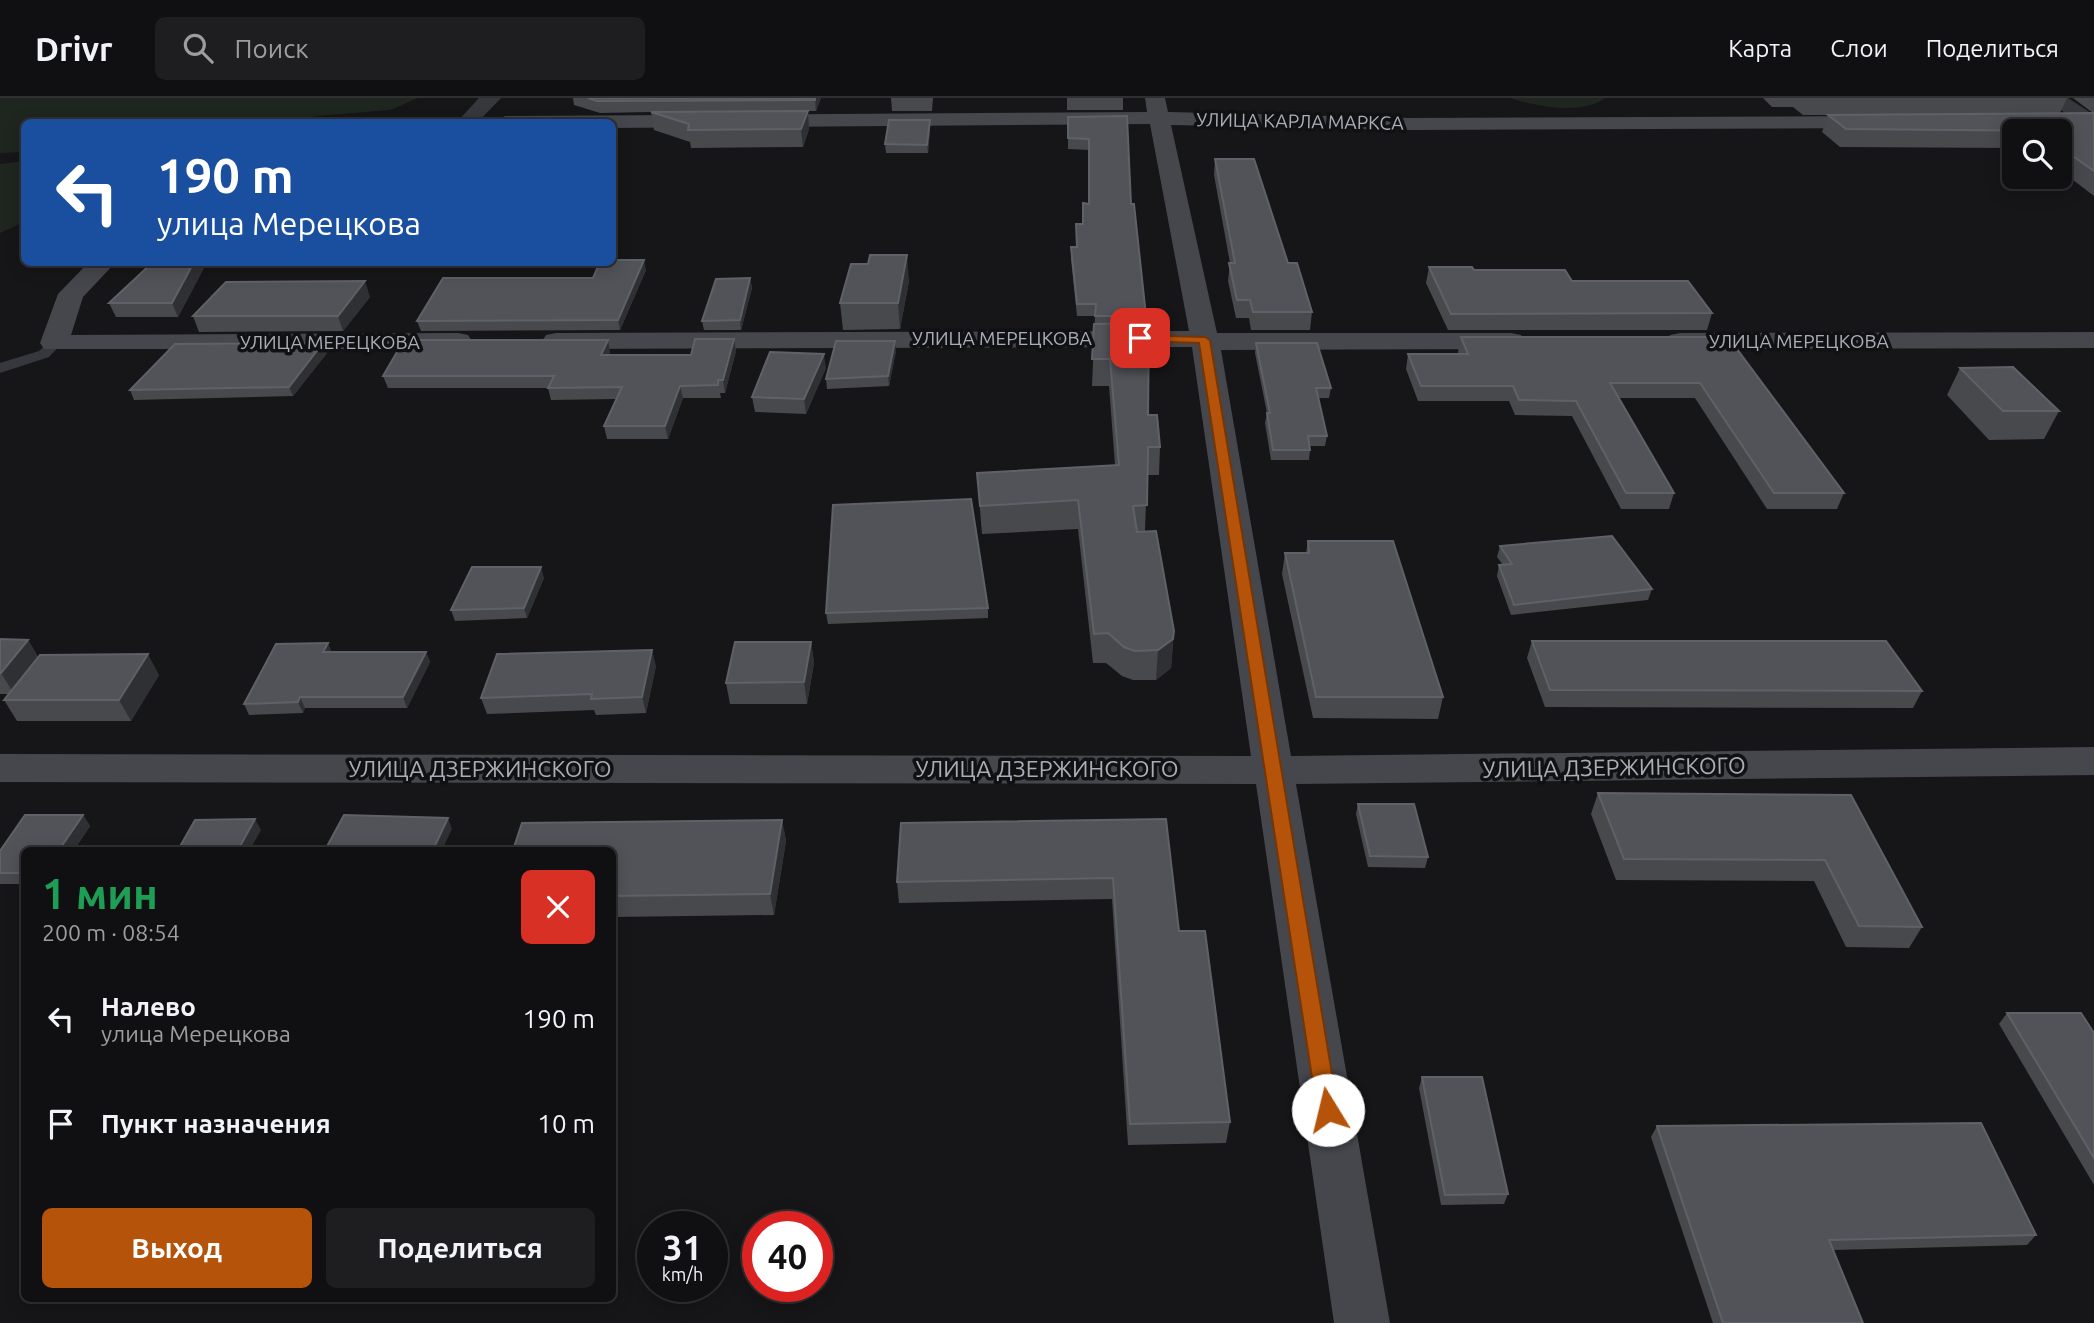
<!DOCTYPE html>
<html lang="ru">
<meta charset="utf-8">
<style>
body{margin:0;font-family:Ubuntu,sans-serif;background:#1e1e20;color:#f1f3f6;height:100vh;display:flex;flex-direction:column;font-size:26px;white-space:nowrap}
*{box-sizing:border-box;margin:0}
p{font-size:23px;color:#9c9d9f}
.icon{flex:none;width:38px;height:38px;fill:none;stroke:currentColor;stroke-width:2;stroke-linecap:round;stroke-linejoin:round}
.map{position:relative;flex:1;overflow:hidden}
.details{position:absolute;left:21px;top:749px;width:595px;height:455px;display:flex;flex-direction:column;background:#101012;border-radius:10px;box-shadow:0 4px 18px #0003,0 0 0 2px #303032}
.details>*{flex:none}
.top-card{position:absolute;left:21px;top:21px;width:595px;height:147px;border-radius:10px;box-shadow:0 4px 18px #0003,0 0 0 2px #303032;background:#1a4fa0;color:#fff;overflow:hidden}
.buttons{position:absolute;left:2002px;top:21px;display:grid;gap:14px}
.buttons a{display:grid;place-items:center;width:70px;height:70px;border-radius:10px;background:#101012;box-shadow:0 4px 18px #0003,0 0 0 2px #303032;font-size:35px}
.speed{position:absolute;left:637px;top:1113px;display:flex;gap:14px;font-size:35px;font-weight:700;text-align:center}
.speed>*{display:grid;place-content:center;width:91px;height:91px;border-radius:50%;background:#101012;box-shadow:0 4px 18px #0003,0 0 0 2px #303032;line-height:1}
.speed small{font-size:18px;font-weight:400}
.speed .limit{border:10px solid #d22;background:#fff;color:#111}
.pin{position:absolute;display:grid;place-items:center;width:60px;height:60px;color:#fff;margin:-30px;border-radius:14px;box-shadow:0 4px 10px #0006}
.me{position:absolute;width:77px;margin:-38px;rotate:351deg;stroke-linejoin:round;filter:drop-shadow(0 0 5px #0008)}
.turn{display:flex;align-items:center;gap:24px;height:147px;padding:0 21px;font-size:32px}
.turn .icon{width:91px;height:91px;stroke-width:2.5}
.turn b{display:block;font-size:49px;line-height:60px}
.round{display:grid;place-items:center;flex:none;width:74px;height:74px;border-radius:10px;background:#1e1e20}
.headline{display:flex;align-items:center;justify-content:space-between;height:119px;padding:0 21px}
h1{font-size:42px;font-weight:700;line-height:52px;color:#1e9e55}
.cta{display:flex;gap:14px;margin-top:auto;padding:14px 21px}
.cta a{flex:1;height:80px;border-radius:10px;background:#b45309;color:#fff;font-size:28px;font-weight:700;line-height:80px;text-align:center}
.cta a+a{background:#1e1e20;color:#f1f3f6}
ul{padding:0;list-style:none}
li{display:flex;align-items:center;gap:21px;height:105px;padding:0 21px}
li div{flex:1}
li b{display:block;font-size:26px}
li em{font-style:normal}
header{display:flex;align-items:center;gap:42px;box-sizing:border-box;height:98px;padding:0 35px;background:#101012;border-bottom:2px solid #303032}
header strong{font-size:33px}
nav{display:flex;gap:38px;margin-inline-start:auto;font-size:24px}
.search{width:490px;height:63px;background:#1e1e20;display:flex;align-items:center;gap:18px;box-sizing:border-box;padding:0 24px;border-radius:10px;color:#9c9d9f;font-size:26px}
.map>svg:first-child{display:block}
</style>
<header>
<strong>Drivr</strong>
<div class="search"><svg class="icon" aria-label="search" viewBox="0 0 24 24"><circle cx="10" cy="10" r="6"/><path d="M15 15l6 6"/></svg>Поиск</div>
<nav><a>Карта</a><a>Слои</a><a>Поделиться</a></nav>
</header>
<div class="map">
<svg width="2094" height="1225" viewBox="0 0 2094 1225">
<rect width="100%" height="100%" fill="#161618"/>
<g fill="#1e261f">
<path d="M 0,0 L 418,0 L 390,12 L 317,18 L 291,24 L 24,24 L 24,54 L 0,55 Z"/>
<path d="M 1511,0 L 1605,0 C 1583,17 1536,9 1511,0 Z"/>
<path d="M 24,63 L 24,124 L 0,135 L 0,66 Z"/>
</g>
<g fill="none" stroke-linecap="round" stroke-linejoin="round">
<path fill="#37383d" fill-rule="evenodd" d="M 54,240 L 62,245 L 49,259 L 0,275 L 0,265 L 39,253 Z"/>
<g fill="#37383d" fill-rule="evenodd">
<path d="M 479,0 L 501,0 L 478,24 L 457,24 Z"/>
<path d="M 2044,0 L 2068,0 L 2094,17 L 2094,28 L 2082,27 Z"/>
</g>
<g fill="#45474d" fill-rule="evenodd">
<path d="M 1145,0 L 1165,0 L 1168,14 L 1409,20 L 1879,18 L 1890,24 L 1879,30 L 1409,32 L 1171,27 L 1217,235 L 1511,235 L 1521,237 L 1525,243 L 1521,249 L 1511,251 L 1221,252 L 1291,658 L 2094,649 L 2094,677 L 1296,686 L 1390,1225 L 1334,1225 L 1256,686 L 0,684 L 0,656 L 1251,658 L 1192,249 L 556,251 L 546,249 L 542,243 L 546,237 L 556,235 L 1189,233 L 1150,26 L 612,30 L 612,24 L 494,24 L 505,18 L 1147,14 Z"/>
<path d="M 89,164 L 116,164 L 83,199 L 71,237 L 458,235 L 468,237 L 472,243 L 468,249 L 458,251 L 44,251 L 40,245 L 58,196 Z"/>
<path d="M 2094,234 L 2094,250 L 1680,251 L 1670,249 L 1666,243 L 1670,237 L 1680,235 Z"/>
</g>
</g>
<g fill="#47494d">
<path d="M 573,0 L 821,0 L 816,13 L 808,13 L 809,31 L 803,49 L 691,50 L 690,44 L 654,32 L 651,14 L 600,15 L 574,7 Z"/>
<path d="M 891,0 L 933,0 L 932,13 L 892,13 Z"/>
<rect x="1067" y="0" width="56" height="12"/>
<path d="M 1763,0 L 2067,0 L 2060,15 L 2093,15 L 2073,0 L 2094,0 L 2094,98 L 2060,72 L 2060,33 L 2014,33 L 2014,50 L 1840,49 L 1822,34 L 1828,17 L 1803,17 L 1793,9 L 1772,9 Z"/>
<path d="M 1127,18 L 1131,106 L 1146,218 L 1148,317 L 1160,349 L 1159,377 L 1147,377 L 1145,433 L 1174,533 L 1171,570 L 1156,582 L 1133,582 L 1122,578 L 1106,565 L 1093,565 L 1078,431 L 982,436 L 977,375 L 1115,367 L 1109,288 L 1092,288 L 1095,218 L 1077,218 L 1071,161 L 1071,149 L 1076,149 L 1076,126 L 1083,126 L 1089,106 L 1089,52 L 1068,51 L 1068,19 Z"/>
<path d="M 930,30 L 928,55 L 886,55 L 885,46 Z"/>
<path d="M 1215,61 L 1288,165 L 1312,214 L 1310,232 L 1251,232 L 1249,220 L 1236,220 L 1228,183 L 1230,165 L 1214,77 Z"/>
<path d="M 207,164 L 178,219 L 116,219 L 109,205 Z"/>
<path d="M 1429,169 L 1572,183 L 1712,215 L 1707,232 L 1448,232 L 1426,185 Z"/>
<path d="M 646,172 L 620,232 L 421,233 L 417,223 L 593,180 Z"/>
<path d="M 750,180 L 752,190 L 741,232 L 704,232 L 702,223 Z"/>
<path d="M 909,183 L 900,231 L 843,232 L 840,205 Z"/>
<path d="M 370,199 L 343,233 L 199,234 L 193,218 Z"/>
<path d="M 1461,239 L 1728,239 L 1844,395 L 1837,411 L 1767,411 L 1695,300 L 1619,300 L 1674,395 L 1669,411 L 1621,411 L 1572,318 L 1515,317 L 1509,303 L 1418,303 L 1406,271 L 1408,256 L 1459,256 L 1458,254 Z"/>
<path d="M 734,241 L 736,253 L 725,295 L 720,295 L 721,300 L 683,300 L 668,341 L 607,341 L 604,328 L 616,301 L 551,302 L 548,290 L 388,290 L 383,278 L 610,254 L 609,257 L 691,257 Z"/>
<path d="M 1256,245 L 1331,290 L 1329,300 L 1318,300 L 1327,338 L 1325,348 L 1310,348 L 1310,352 L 1309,362 L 1271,362 L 1265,325 L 1267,315 L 1255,255 Z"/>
<path d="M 896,253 L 889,288 L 827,291 L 826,281 Z"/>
<path d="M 327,255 L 293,298 L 134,302 L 130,292 Z"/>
<path d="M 826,270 L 806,316 L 755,314 L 752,299 Z"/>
<path d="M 1960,270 L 2059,313 L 2044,341 L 1989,342 L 1947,297 Z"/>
<path d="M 1308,443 L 1443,599 L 1438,621 L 1313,620 L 1282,476 L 1285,455 L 1306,455 Z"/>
<path d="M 1500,448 L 1652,491 L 1648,502 L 1511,517 L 1497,478 L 1499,467 L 1503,467 L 1497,459 Z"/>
<path d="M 544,480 L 527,520 L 455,523 L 451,512 Z"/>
<path d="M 988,510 L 988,520 L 828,526 L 826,515 Z"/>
<path d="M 0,541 L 28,542 L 38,559 L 159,577 L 131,623 L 17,623 L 4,602 L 8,596 L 0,596 Z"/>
<path d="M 1532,543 L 1922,593 L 1913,610 L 1545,609 L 1527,560 Z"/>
<path d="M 811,544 L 814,565 L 807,606 L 730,606 L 726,585 Z"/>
<path d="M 328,545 L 331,554 L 426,554 L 430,564 L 407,610 L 305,610 L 303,615 L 249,617 L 244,606 Z"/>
<path d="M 656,568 L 646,615 L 596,617 L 594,612 L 487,616 L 481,600 Z"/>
<path d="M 1598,695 L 1851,697 L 1922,829 L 1909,850 L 1846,849 L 1814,783 L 1616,782 L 1591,716 Z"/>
<path d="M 1358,706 L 1428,759 L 1425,770 L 1368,769 L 1356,716 Z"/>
<path d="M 83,717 L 90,728 L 74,752 L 24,752 L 24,786 L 0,786 L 0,753 Z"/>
<path d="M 1166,721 L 1179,833 L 1230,1024 L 1226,1045 L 1128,1047 L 1112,801 L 899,805 L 897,784 Z"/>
<path d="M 782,722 L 786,743 L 774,817 L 612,819 L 612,752 Z"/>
<path d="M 2007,915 L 2094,935 L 2094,1087 L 1999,926 Z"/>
<path d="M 1422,979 L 1508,1096 L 1504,1106 L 1441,1107 L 1419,990 Z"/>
<path d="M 1657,1028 L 2036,1137 L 2027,1147 L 1833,1152 L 1863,1225 L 1713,1225 L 1651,1039 Z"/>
</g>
<g fill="#2f3033">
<path d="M 815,0 L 821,0 L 816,13 L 815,2 Z"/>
<path d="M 808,13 L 809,31 L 803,49 L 801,31 Z"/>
<path d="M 930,22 L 930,30 L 928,55 L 927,47 Z"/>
<path d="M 907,157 L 909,183 L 900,231 L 898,205 Z"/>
<path d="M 644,162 L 646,172 L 620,232 L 618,222 Z"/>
<path d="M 194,164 L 207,164 L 178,219 L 172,205 Z"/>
<path d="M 750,180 L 752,190 L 741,232 L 740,222 Z"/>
<path d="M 365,183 L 370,199 L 343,233 L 338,218 Z"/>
<path d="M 734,241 L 736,253 L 725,295 L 723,282 Z"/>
<path d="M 608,242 L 610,254 L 604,269 L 601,257 Z"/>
<path d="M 895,243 L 896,253 L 889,288 L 888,278 Z"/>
<path d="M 323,245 L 327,255 L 293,298 L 289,289 Z"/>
<path d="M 824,256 L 826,270 L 806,316 L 804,301 Z"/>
<path d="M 680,288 L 683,300 L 668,341 L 665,328 Z"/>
<path d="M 541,469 L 544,480 L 527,520 L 524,510 Z"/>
<path d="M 1174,533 L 1171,570 L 1156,582 L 1158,552 Z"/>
<path d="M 28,542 L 40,563 L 14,596 L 1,575 Z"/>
<path d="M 811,544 L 814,565 L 807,606 L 804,584 Z"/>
<path d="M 328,545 L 332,555 L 323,554 Z"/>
<path d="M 652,552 L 656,568 L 646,615 L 642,599 Z"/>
<path d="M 426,554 L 430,564 L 407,610 L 403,599 Z"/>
<path d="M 148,556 L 159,577 L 131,623 L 119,602 Z"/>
<path d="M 300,599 L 305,610 L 303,615 L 298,604 Z"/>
<path d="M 83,717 L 90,728 L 74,752 L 59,752 Z"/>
<path d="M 448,720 L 452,731 L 442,752 L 433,752 Z"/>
<path d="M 255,721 L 261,732 L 250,752 L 238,752 Z"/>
<path d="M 782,722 L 786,743 L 774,817 L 770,796 Z"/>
</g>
<g fill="#525359" stroke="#5f6168" stroke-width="2">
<path d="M 588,0 L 815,0 L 815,2 L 597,3 Z"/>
<path d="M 808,13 L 801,31 L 688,32 L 689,26 L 651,14 Z"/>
<path d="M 2094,15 L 2094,73 L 2060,49 L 2060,33 L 1846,31 L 1828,17 Z"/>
<path d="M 1127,18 L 1131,106 L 1134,106 L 1146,218 L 1095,218 L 1096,206 L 1077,206 L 1071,149 L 1077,149 L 1076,126 L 1083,126 L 1083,105 L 1089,106 L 1089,41 L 1068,40 L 1068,19 Z"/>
<path d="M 889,22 L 930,22 L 927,47 L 885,46 Z"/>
<path d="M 1215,61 L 1254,61 L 1288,165 L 1297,165 L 1312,214 L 1253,214 L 1250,202 L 1237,202 L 1229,165 L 1235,165 Z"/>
<path d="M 870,157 L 907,157 L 898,205 L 840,205 L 851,166 L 868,166 Z"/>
<path d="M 612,162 L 644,162 L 618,222 L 417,223 L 443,180 L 593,180 L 600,164 L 612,164 Z"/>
<path d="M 153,164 L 194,164 L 172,205 L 109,205 Z"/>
<path d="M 1429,169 L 1472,169 L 1474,172 L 1565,172 L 1572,183 L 1688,183 L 1712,215 L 1451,216 Z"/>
<path d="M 750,180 L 740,222 L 702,223 L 716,181 Z"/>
<path d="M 365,183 L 338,218 L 193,218 L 226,184 Z"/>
<path d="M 1149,225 L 1148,317 L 1157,317 L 1160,349 L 1148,349 L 1147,407 L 1133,408 L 1137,434 L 1156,433 L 1174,533 L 1173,541 L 1158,552 L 1135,553 L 1124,549 L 1108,535 L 1094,536 L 1078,402 L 980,408 L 977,375 L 1119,367 L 1110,261 L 1092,261 L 1094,226 Z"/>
<path d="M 1461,239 L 1728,239 L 1844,395 L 1774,395 L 1700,285 L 1610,285 L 1674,395 L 1626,395 L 1576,303 L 1519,302 L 1513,288 L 1421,288 L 1408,256 L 1468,256 Z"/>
<path d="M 695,241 L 734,241 L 723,282 L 718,282 L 718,287 L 680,288 L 665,328 L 604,328 L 622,289 L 548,290 L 554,278 L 383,278 L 404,242 L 608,242 L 601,257 L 691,257 Z"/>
<path d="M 836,243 L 895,243 L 888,278 L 826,281 Z"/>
<path d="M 323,245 L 289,289 L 130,292 L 175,246 Z"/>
<path d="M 1256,245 L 1317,245 L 1331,290 L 1316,290 L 1327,338 L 1308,338 L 1310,352 L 1273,352 L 1267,315 L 1270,315 Z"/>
<path d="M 770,254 L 824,256 L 804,301 L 752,299 Z"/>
<path d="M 2013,269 L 2059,313 L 2003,313 L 1960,270 Z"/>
<path d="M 971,401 L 988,510 L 826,515 L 833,407 Z"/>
<path d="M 1612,438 L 1652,491 L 1514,507 L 1499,467 L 1512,466 L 1500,448 Z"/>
<path d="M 1308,443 L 1393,443 L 1443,599 L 1316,599 L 1285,455 L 1309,455 Z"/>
<path d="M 472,469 L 541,469 L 524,510 L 451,512 Z"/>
<path d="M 0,541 L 28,542 L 1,575 L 0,575 Z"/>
<path d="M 1532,543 L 1886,543 L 1922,593 L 1550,592 Z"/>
<path d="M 735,544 L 811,544 L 804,584 L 726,585 Z"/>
<path d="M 328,545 L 323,554 L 426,554 L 403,599 L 300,599 L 298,604 L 244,606 L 276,546 Z"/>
<path d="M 652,552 L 642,599 L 591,601 L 592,596 L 481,600 L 497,556 Z"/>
<path d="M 148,556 L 119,602 L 4,602 L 40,557 Z"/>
<path d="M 1598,695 L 1851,697 L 1922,829 L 1859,828 L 1825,762 L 1624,761 Z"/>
<path d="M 1358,706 L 1414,706 L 1428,759 L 1370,758 Z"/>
<path d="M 25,717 L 83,717 L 59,752 L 24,752 L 24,775 L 0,775 L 0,753 Z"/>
<path d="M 344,717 L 448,720 L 433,752 L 325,752 Z"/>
<path d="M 255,721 L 238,752 L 178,752 L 195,722 Z"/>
<path d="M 1166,721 L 1179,833 L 1205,833 L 1230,1024 L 1130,1026 L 1113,780 L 897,784 L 901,725 Z"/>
<path d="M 782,722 L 770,796 L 612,798 L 612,752 L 513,752 L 522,725 Z"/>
<path d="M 2007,915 L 2081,915 L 2094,935 L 2094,1060 Z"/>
<path d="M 1422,979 L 1482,979 L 1508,1096 L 1445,1097 Z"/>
<path d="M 1981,1025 L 2036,1137 L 1829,1142 L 1863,1225 L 1723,1225 L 1657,1028 Z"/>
</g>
<path fill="#b45309" stroke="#753606" stroke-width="2" d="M 1136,237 L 1205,239 L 1210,242 L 1338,1012 L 1335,1018 L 1328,1021 L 1320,1018 L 1317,1012 L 1199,245 L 1140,243 L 1134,240 Z"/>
<g text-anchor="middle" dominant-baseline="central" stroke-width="7" stroke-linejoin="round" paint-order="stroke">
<g font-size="19" fill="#a8adb8" stroke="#111113">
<text transform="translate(1300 23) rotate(1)">УЛИЦА КАРЛА МАРКСА</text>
<text x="1002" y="240">УЛИЦА МЕРЕЦКОВА</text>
<text x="1799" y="243">УЛИЦА МЕРЕЦКОВА</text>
<text x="330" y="244">УЛИЦА МЕРЕЦКОВА</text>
</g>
<g font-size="23" fill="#a8adb8" stroke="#111113">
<text transform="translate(1614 669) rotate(-1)">УЛИЦА ДЗЕРЖИНСКОГО</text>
<text x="480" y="670">УЛИЦА ДЗЕРЖИНСКОГО</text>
<text x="1047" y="670">УЛИЦА ДЗЕРЖИНСКОГО</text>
</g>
</g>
</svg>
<div class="buttons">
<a><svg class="icon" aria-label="search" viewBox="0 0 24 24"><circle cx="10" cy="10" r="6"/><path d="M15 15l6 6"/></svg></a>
</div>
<div class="speed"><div>31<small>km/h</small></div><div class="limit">40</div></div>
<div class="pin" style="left:1140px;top:240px;background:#d93025"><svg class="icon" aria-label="arrive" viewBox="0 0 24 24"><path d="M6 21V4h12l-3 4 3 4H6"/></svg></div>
<svg class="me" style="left:1328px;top:1012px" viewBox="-20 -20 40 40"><circle r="19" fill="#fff"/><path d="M0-13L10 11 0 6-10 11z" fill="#b45309"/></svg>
<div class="top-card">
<div class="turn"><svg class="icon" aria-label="left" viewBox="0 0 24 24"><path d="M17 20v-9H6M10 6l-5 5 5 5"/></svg><div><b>190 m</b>улица Мерецкова</div></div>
</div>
<section class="details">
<div class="headline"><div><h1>1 мин</h1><p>200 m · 08:54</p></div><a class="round" style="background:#d93025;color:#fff"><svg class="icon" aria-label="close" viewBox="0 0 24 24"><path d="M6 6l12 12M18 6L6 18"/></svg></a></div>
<ul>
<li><svg class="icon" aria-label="left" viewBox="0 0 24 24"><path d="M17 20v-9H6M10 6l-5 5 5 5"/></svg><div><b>Налево</b><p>улица Мерецкова</p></div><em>190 m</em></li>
<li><svg class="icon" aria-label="arrive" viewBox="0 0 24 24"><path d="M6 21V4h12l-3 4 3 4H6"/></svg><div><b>Пункт назначения</b></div><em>10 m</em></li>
</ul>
<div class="cta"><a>Выход</a><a>Поделиться</a></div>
</section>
</div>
